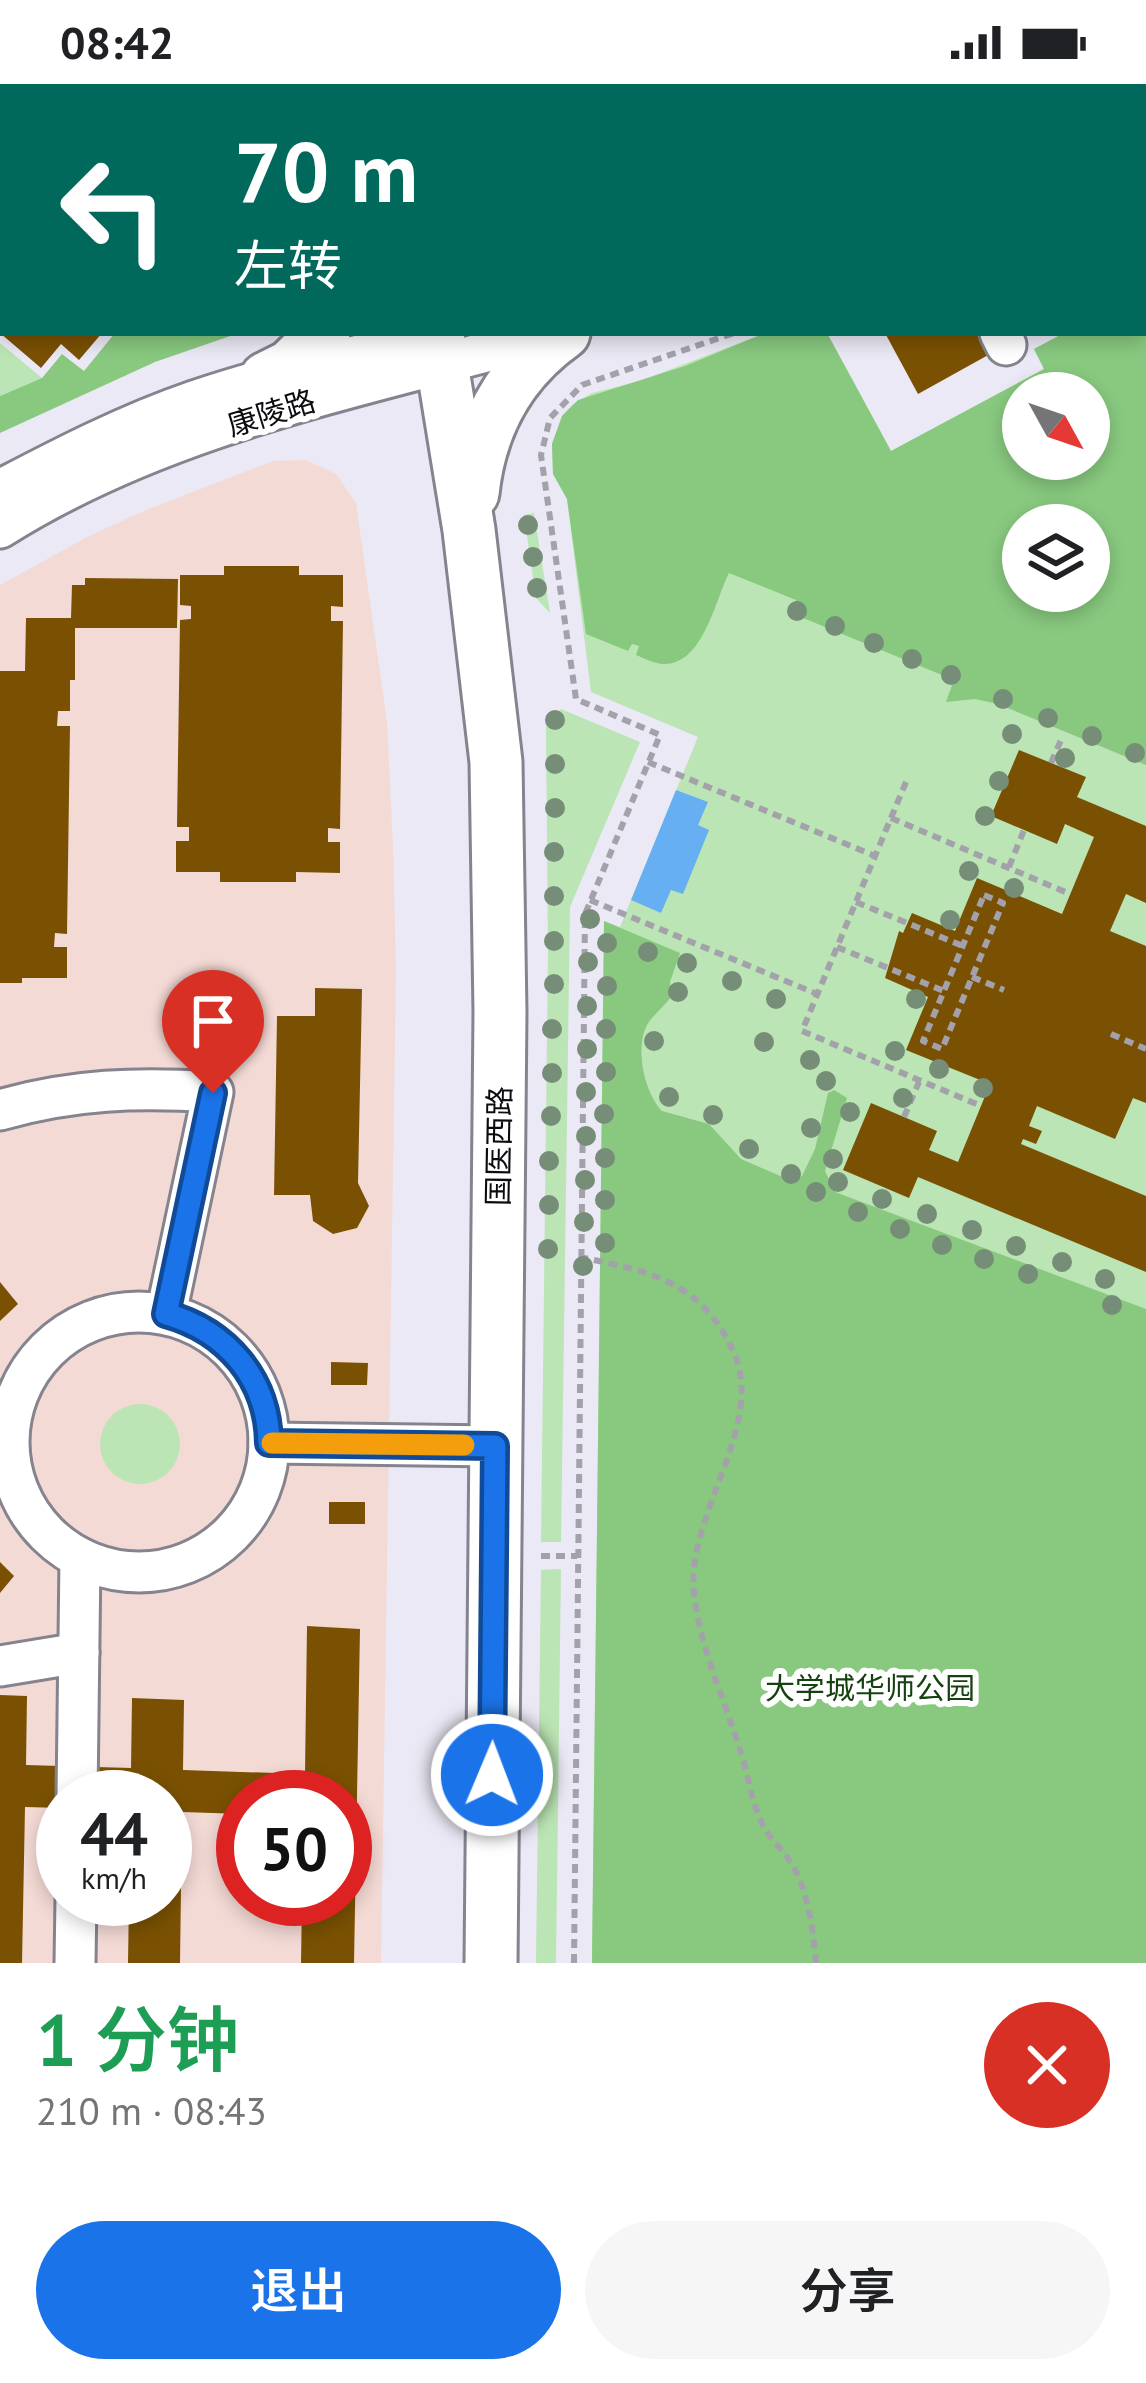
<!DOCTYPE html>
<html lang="zh">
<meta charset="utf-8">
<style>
body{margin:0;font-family:"PT Sans","Noto Sans SC",sans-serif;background:#f6f6f6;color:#202124;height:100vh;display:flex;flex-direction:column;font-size:45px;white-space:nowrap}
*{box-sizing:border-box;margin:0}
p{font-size:39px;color:#757577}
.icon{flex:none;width:66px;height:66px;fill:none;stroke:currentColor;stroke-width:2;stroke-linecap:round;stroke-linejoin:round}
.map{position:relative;height:1879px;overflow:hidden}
.panel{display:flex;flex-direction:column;background:#fff;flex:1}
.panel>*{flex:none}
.banner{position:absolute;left:0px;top:0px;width:1146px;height:252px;box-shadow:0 6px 18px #0003;background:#00695c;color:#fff;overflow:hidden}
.needle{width:78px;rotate:130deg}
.buttons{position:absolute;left:1002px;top:288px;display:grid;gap:24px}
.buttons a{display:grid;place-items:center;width:108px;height:108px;border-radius:50%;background:#fff;box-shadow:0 6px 18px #0003;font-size:60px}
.speed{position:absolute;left:36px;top:1686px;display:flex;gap:24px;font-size:60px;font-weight:700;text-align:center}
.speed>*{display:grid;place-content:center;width:156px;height:156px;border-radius:50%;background:#fff;box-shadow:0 6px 18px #0003;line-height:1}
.speed small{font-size:30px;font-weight:400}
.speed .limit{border:18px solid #d22;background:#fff;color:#111}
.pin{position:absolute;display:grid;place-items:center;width:102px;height:102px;color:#fff;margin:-123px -51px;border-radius:50% 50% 50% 0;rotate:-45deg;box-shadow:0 0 12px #0007}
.pin .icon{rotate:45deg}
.me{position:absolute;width:132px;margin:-66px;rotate:1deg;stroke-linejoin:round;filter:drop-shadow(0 0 9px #0008)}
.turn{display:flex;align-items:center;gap:42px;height:252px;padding:0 36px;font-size:54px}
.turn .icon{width:156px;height:156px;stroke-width:2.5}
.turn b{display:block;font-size:84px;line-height:102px}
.round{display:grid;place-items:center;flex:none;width:126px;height:126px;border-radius:63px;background:#f6f6f6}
.overview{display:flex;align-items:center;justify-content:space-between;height:204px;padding:0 36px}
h1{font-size:72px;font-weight:600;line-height:90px;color:#1e9e55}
.cta{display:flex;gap:24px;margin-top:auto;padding:24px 36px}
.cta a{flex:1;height:138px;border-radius:72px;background:#1a73e8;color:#fff;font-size:48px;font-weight:600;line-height:138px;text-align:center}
.cta a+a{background:#f6f6f6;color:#202124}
.status{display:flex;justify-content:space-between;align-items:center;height:84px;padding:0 60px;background:#fff;direction:ltr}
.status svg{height:33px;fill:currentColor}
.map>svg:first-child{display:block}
</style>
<div class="status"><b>08:42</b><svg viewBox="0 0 49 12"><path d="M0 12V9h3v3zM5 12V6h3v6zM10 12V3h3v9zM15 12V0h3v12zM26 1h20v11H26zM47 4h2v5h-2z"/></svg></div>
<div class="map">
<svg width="1146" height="1879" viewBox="0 0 1146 1879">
<rect width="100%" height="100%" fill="#ebe9f5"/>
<path fill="#f4dad5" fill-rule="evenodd" d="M 306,376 L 336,390 L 356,419 L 387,638 L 393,762 L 396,886 L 381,1879 L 0,1879 L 0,501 L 89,452 L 146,426 L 273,377 ZM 63,1713 L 165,1713 L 165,1815 L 63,1815 ZM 243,1713 L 345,1713 L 345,1815 L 243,1815 Z"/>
<g fill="#bbe5b4" fill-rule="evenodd">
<path d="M 1146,205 L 1146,1879 L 592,1879 L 604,837 L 620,843 L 698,653 L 591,608 L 567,415 L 553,390 L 552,360 L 562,332 L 572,321 L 592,309 L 640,297 L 765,249 L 827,249 L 891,367 L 1044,285 L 1034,265 L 1064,249 L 1143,249 ZM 1023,309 L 1089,309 L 1089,375 L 1023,375 ZM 1023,441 L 1089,441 L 1089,507 L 1023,507 Z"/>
<path d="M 0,259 L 42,294 L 0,312 Z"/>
<path d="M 534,429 L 550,529 L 536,514 L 524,431 Z"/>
<path d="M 561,625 L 640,658 L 570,823 L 561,1458 L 541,1458 L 548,867 L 546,640 Z"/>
<circle cx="140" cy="1360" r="40"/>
<path d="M 561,1485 L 556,1879 L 536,1879 L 541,1486 Z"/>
</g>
<g fill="#88c97f" fill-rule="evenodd">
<path d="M 1146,205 L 1146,681 L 998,620 L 975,615 L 946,618 L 954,596 L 791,529 L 796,516 L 729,489 C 716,514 703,581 664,580 C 655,580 644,574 636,571 L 639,562 L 632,560 L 628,567 L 586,550 L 567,415 L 553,390 L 552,360 L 562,332 L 578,316 L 685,282 L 765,249 L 827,249 L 891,367 L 1044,285 L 1034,265 L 1064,249 L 1143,249 ZM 1089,309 L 1089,375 L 1023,375 L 1023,309 ZM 1023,441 L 1089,441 L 1089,507 L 1023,507 Z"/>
<path d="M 115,249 L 239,249 L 155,278 L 0,349 L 0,312 L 42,294 L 62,270 L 84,287 Z"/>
<path d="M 604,837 L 680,869 L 670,898 L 671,913 C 664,923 651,932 646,943 C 635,967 645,1009 662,1027 L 709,1040 L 741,1075 L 794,1098 L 802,1092 L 815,1065 L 828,1009 L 834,1006 L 847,1014 L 825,1087 L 835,1108 L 1146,1225 L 1146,1879 L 592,1879 Z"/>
</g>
<path fill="#66aff2" d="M 676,706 L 708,718 L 698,741 L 709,746 L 683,810 L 671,806 L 661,829 L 631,816 Z"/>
<g fill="#7a5103">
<path d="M 0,249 L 102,249 L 79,276 L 61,260 L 41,284 Z"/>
<path d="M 885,249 L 979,249 L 990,270 L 918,310 Z"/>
<path d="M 224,482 L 299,482 L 299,491 L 343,491 L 343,523 L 331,522 L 331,537 L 343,537 L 340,745 L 328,744 L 328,758 L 340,758 L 340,789 L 296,788 L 296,798 L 220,798 L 220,788 L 176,788 L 176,757 L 189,757 L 189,743 L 177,743 L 180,536 L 191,535 L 191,522 L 180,521 L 180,491 L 224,491 Z"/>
<path d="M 85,494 L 178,495 L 177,544 L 75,544 L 75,596 L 70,596 L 70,627 L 58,627 L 57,642 L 70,642 L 67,850 L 55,849 L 54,863 L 67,863 L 67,894 L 22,894 L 22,899 L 0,899 L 0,587 L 25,587 L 26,534 L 71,534 L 72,501 L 85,501 Z"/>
<path d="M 1019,666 L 1086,693 L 1077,713 L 1146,742 L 1146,819 L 1126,810 L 1110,847 L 1146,862 L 1146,1019 L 1133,1014 L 1115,1055 L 1037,1022 L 1029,1042 L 1042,1047 L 1036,1060 L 1023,1055 L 1021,1060 L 1146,1112 L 1146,1188 L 918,1093 L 909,1114 L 843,1086 L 871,1019 L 937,1047 L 929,1066 L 958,1078 L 990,1000 L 906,966 L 928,913 L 885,894 L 899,847 L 903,849 L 912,829 L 955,847 L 977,794 L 1062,830 L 1094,753 L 1065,740 L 1057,760 L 991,732 Z"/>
<path d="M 315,904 L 362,905 L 358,1099 L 369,1122 L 357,1144 L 333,1150 L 313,1137 L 310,1111 L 274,1111 L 277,932 L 315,932 Z"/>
<path d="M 0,1198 L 18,1220 L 0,1237 Z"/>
<path d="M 331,1278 L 368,1279 L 367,1301 L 331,1301 Z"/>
<rect x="329" y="1418" width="36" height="22"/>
<path d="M 0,1478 L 14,1492 L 0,1509 Z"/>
<path d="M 307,1542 L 360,1545 L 354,1879 L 301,1879 L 302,1815 L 345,1815 L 345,1713 L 243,1713 L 243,1730 L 182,1728 L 180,1879 L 128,1879 L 129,1815 L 165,1815 L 165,1713 L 63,1713 L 63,1724 L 25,1723 L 22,1879 L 0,1879 L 0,1611 L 27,1612 L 26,1681 L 131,1684 L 132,1614 L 184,1616 L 183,1686 L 305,1690 Z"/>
</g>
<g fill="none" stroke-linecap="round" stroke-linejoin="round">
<g stroke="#85838e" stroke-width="45">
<g id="minor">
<path d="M 87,3 L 89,0"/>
<path d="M 987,3 L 992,0"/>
<path d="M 1045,3 L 1049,0"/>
<path d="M 0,107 L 3,103"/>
<path d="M 1000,249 L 1006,261"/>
<path d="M 0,406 C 63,373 127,340 194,317 C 276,289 361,272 445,249"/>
<path d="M 0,444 C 168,338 368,302 556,249"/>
<path d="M 0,1026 C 72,1005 139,1003 213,1008 L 166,1230"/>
<circle cx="139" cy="1358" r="130"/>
<path d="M 269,1359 L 495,1362"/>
<path d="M 0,1582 L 79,1569"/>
<path d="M 77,1713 L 80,1474"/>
<path d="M 75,1879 L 76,1815"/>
</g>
</g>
<g stroke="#85838e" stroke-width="57">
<g id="major">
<path d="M 389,0 L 390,3"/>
<path d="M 437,249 L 469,446 L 496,678 L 500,928 L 491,1879"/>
<path d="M 266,294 L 290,282 L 324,249"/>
<path d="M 473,409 C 480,343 509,288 564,249"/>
</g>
</g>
<g stroke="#a3a2ab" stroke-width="6" stroke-dasharray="9 6" stroke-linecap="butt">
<path d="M 443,0 L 443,3"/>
<path d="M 1137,3 L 1140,0"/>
<path d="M 648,678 L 875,772"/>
<path d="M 1051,679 L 1061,656"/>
<path d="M 906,698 L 802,947 L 981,1022"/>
<path d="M 891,734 L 1070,810"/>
<path d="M 1009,783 L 1024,746"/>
<path d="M 984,811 L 1003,819 L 942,965 L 923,957 Z"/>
<path d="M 590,816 L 817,910"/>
<path d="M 856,818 L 963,862"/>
<path d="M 837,863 L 944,907"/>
<path d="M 972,893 L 1004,906"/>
<path d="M 1111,950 L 1146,965"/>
<path d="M 904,1033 L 919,998"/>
<path d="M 579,1173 C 649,1187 702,1197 734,1269 C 766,1341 686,1430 694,1509 C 700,1566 727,1621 743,1675 C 749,1696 752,1718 761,1737 C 768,1754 784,1766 793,1782 C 809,1811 813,1846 816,1879"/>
<path d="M 541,1472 L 577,1472"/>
<path d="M 574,1879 L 585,830 L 660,651 L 576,615 L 541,371 L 550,334 L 582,301 L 734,249"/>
</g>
<use href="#minor" stroke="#fff" stroke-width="39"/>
<use href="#major" stroke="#fff" stroke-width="51"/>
</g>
<g fill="#768d77">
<circle cx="528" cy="441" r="10"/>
<circle cx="533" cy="473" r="10"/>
<circle cx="537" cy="504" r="10"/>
<circle cx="797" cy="527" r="10"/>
<circle cx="835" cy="542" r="10"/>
<circle cx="874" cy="559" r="10"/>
<circle cx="912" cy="575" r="10"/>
<circle cx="951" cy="591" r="10"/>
<circle cx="1003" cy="615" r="10"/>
<circle cx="1048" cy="634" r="10"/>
<circle cx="555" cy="636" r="10"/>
<circle cx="1012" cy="650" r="10"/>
<circle cx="1092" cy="652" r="10"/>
<circle cx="1135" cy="669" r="10"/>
<circle cx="1065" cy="674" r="10"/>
<circle cx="555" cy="680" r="10"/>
<circle cx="999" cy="697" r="10"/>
<circle cx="555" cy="724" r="10"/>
<circle cx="985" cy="732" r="10"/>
<circle cx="554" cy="768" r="10"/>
<circle cx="969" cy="787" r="10"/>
<circle cx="1014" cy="804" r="10"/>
<circle cx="554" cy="812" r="10"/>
<circle cx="590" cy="835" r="10"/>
<circle cx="950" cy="836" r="10"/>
<circle cx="554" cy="857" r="10"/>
<circle cx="607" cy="859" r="10"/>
<circle cx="648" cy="868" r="10"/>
<circle cx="588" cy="878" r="10"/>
<circle cx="687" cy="879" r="10"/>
<circle cx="732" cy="897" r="10"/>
<circle cx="554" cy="900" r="10"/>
<circle cx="607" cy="902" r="10"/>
<circle cx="678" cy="908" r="10"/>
<circle cx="776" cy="915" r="10"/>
<circle cx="916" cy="915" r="10"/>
<circle cx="587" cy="922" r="10"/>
<circle cx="552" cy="945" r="10"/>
<circle cx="606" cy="945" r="10"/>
<circle cx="654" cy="957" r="10"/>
<circle cx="764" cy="958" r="10"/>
<circle cx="587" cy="965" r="10"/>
<circle cx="895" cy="967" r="10"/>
<circle cx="810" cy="976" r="10"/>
<circle cx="939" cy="985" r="10"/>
<circle cx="606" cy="988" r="10"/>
<circle cx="552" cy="989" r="10"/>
<circle cx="826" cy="997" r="10"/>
<circle cx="983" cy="1004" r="10"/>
<circle cx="586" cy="1008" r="10"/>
<circle cx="669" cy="1013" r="10"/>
<circle cx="903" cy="1014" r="10"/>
<circle cx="850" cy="1028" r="10"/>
<circle cx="604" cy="1030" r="10"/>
<circle cx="713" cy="1031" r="10"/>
<circle cx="551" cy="1032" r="10"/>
<circle cx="811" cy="1044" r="10"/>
<circle cx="586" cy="1052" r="10"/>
<circle cx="749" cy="1065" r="10"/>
<circle cx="605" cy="1074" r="10"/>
<circle cx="833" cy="1075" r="10"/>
<circle cx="549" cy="1077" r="10"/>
<circle cx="791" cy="1090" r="10"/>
<circle cx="585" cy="1096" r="10"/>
<circle cx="838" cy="1098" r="10"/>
<circle cx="816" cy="1108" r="10"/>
<circle cx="882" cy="1115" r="10"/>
<circle cx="605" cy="1116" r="10"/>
<circle cx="549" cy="1121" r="10"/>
<circle cx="858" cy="1128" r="10"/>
<circle cx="927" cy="1130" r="10"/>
<circle cx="584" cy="1138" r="10"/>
<circle cx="900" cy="1145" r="10"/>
<circle cx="972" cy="1146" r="10"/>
<circle cx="605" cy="1159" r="10"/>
<circle cx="942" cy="1161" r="10"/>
<circle cx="1016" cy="1162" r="10"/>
<circle cx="548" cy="1165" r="10"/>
<circle cx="984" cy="1175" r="10"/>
<circle cx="1062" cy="1178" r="10"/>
<circle cx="583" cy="1182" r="10"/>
<circle cx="1028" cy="1190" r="10"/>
<circle cx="1105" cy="1195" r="10"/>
<circle cx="1112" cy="1221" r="10"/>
</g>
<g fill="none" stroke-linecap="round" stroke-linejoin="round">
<g stroke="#114b97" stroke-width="30">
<path id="route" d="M 213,1009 L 166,1230 C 227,1247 268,1295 269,1359 L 495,1362 L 492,1691"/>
</g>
<use href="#route" stroke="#1a73e8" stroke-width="21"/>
<path stroke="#f59e0b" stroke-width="21" d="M 272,1359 L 464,1361"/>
</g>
<g text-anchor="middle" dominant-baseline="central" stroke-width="12" stroke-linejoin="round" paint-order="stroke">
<g font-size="30" fill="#0c0b0f" stroke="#fff">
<text transform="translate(271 328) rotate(-17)">康陵路</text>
<text transform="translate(498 1062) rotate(-89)">国医西路</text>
</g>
<g font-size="30" fill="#164110" stroke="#fff">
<text x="870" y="1603">大学城华师公园</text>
</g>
</g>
</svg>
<div class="buttons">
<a><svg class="needle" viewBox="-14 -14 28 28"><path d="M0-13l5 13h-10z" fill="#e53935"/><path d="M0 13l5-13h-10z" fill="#757577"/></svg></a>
<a><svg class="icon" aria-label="layers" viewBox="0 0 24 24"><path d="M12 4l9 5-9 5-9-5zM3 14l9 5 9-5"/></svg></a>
</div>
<div class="speed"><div>44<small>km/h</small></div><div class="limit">50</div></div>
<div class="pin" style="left:213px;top:1009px;background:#d93025"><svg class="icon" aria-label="arrive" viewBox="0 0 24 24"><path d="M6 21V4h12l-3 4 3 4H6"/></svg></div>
<svg class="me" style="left:492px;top:1691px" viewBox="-20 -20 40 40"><circle r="17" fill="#1a73e8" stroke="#fff" stroke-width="3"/><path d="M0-11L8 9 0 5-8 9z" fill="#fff"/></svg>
<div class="banner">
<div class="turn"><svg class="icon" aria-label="left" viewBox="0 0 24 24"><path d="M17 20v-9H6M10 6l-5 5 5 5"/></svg><div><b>70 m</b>左转</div></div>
</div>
</div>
<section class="panel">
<div class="overview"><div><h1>1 分钟</h1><p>210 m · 08:43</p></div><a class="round" style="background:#d93025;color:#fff"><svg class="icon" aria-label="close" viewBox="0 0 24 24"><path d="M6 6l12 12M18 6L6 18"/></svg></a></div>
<div class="cta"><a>退出</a><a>分享</a></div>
</section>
